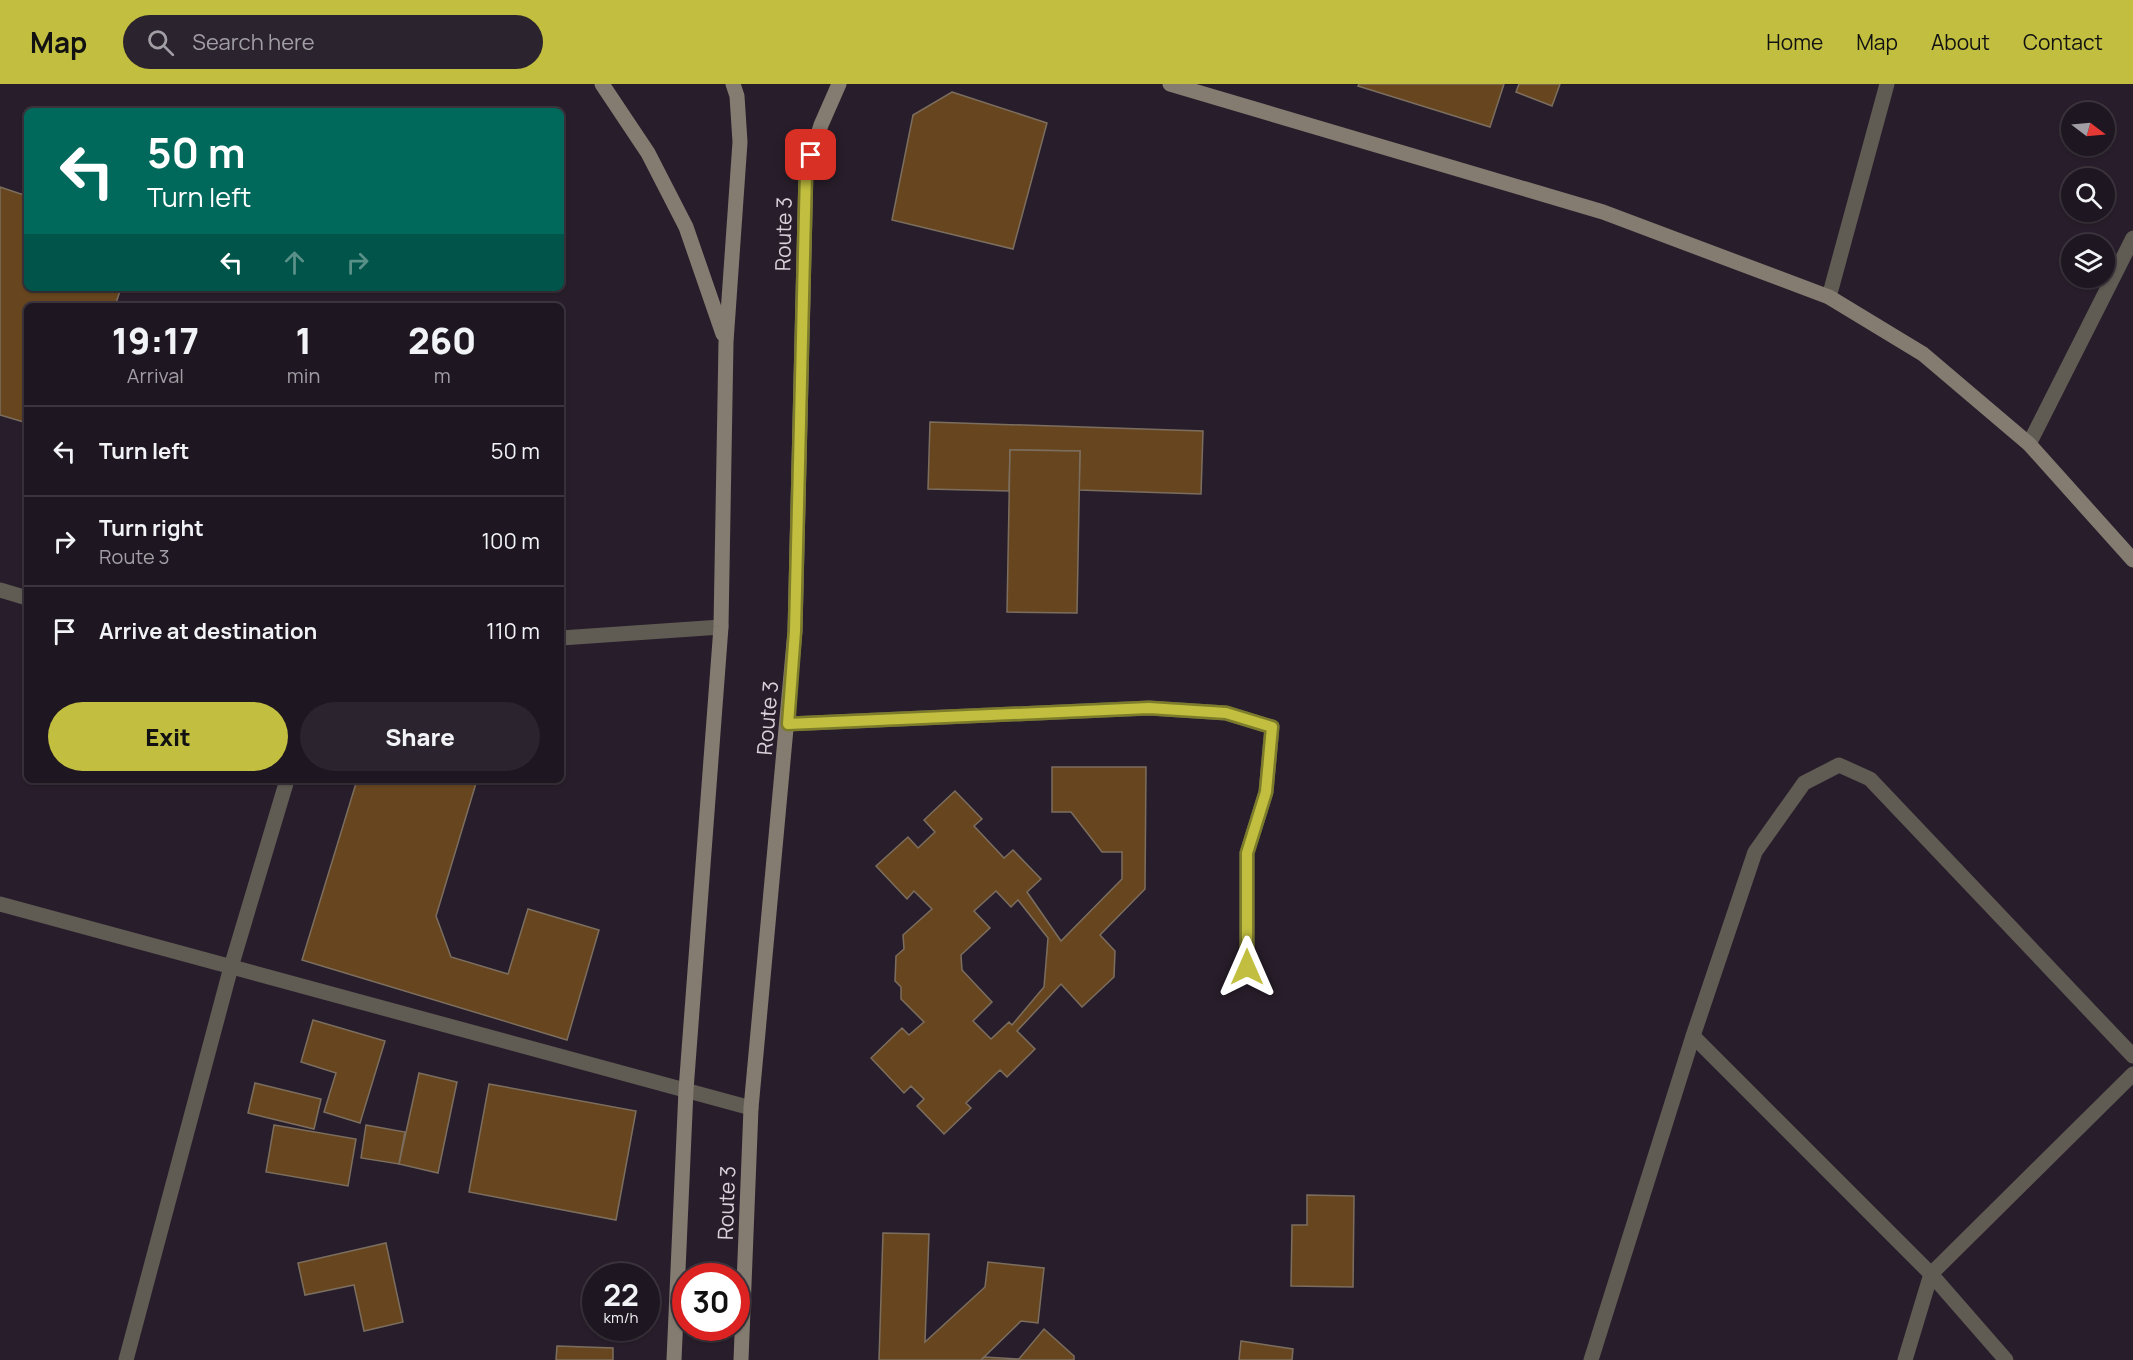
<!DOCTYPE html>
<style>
body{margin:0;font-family:Manrope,sans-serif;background:#2b232d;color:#f1f3f6;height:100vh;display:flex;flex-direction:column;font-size:22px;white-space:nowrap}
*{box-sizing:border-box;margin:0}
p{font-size:20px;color:#a19fa5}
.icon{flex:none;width:33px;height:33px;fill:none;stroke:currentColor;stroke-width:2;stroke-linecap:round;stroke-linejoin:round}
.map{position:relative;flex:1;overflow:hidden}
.panel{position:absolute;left:24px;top:219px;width:540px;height:480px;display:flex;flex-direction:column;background:#1e1620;border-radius:9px;box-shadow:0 2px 4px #0004,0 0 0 2px #3c353e}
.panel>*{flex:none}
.hud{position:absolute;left:24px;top:24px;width:540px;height:183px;border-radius:9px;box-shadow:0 2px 4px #0004,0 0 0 2px #3c353e;background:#00695c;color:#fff;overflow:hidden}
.needle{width:39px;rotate:106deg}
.tools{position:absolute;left:2061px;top:18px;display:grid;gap:12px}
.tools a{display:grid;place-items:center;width:54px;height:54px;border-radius:50%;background:#1e1620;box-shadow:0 2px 4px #0004,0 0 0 2px #3c353e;font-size:30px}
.speed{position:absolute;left:582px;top:1179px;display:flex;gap:12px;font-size:30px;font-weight:700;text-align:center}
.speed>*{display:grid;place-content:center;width:78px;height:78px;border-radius:50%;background:#1e1620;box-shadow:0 2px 4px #0004,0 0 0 2px #3c353e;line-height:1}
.speed small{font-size:15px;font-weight:400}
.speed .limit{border:9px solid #d22;background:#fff;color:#111}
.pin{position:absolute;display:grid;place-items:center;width:51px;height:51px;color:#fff;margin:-26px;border-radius:12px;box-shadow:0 3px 9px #0006}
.me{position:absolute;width:66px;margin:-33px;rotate:0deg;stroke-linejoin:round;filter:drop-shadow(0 0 4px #0008)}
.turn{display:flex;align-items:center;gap:21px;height:126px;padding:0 24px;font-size:27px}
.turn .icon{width:78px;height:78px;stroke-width:2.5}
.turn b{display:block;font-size:42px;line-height:51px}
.lanes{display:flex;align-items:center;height:57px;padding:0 24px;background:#0003;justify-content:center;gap:30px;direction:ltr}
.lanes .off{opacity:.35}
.eta{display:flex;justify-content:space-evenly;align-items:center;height:102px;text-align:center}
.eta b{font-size:36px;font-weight:800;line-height:42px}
.cta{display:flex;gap:12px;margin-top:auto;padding:12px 24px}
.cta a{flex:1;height:69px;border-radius:36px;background:#c1be40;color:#111;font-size:24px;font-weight:800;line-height:69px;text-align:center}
.cta a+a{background:#2b232d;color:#f1f3f6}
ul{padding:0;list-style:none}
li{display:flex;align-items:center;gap:18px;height:90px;padding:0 24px;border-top:2px solid #3c353e}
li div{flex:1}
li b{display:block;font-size:22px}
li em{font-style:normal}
header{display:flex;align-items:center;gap:36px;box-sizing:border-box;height:84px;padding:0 30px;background:#c1be40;color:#111}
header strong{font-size:28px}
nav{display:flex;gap:33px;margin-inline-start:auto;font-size:21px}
.search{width:420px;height:54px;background:#2b232d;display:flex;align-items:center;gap:15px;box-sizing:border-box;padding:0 21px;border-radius:33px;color:#a19fa5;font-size:22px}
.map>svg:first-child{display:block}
</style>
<header>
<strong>Map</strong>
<div class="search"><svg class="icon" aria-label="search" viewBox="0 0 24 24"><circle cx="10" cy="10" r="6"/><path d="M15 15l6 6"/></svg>Search here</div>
<nav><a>Home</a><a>Map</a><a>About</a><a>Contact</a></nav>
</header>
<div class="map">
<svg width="2133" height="1276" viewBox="0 0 2133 1276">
<rect width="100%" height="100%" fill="#281e2b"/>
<g fill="#67461f" stroke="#7c6e5f" stroke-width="1.5" fill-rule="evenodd">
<path d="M 1359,0 L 1504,0 L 1490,43 L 1358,2 Z"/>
<path d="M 1519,0 L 1560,0 L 1552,22 L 1516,8 Z"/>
<path d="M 952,8 L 1047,39 L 1013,165 L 892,136 L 913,31 Z"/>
<path d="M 0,103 L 27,112 L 27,204 L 121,204 L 115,222 L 27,222 L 27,339 L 0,331 Z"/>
<path d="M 930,338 L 1203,347 L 1201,410 L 1079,406 L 1080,367 L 1010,366 L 1009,407 L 928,405 Z"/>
<path d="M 1010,366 L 1080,367 L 1077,529 L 1007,528 Z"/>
<path d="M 1052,683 L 1146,683 L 1145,805 L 1100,851 L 1115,867 L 1114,893 L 1082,923 L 1061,900 L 1017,947 L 1035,965 L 1007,993 L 1000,986 L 966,1019 L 971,1024 L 944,1050 L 917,1022 L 924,1015 L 911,1002 L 904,1009 L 871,974 L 902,944 L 909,951 L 924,938 L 901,915 L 901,903 L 895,897 L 896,872 L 904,865 L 903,851 L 932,825 L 914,807 L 907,815 L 876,782 L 908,753 L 918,764 L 935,748 L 924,736 L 955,707 L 982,735 L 974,742 L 1004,774 L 1013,766 L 1041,795 L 1027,808 L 1061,857 L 1122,795 L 1122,768 L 1102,768 L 1071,728 L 1052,728 ZM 996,807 L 1011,823 L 1018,816 L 1048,854 L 1044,903 L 1012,941 L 1009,938 L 991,955 L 973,937 L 992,918 L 962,886 L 961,871 L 990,844 L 974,827 Z"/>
<path d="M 357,696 L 477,696 L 436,832 L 451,873 L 508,890 L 528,825 L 599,846 L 567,956 L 302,876 Z"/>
<path d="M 313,936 L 385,957 L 360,1039 L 324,1028 L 336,989 L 301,978 Z"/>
<path d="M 419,989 L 457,998 L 438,1089 L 399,1080 Z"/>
<path d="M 255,999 L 321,1015 L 314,1045 L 248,1029 Z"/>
<path d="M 489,1000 L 636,1027 L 616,1136 L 469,1108 Z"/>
<path d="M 274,1041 L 356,1055 L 348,1102 L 266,1088 Z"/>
<path d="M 366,1041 L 405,1048 L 399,1080 L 361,1074 Z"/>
<path d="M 1307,1111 L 1354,1112 L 1353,1203 L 1291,1202 L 1292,1141 L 1307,1141 Z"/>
<path d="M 883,1149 L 929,1150 L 925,1258 L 985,1203 L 988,1178 L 1044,1184 L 1038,1239 L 1021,1237 L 981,1276 L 879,1276 Z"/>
<path d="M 386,1159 L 403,1238 L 364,1247 L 354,1201 L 305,1211 L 298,1179 Z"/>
<path d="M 1044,1245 L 1074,1272 L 1074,1276 L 981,1276 L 984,1273 L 1019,1275 Z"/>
<path d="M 1241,1257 L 1293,1265 L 1292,1276 L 1239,1276 Z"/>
<path d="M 557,1262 L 613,1264 L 613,1276 L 556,1276 Z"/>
</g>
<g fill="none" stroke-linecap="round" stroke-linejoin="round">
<path stroke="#605c54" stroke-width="15" d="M 561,554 L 721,543"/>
<g stroke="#605c54" stroke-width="15">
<path d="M 1829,213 L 1887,0"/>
<path d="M 2029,360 L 2133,154"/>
<path d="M 0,506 L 27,514"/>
<path d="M 788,640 L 1149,624 L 1226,629 L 1272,643 L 1266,708 L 1247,769 L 1247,883"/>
<path d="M 0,820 L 751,1024"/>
<path d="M 1693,952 L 1931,1190 L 2006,1276"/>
<path d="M 126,1276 L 231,883 L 287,696"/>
<path d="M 1591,1276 L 1693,952 L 1755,768 L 1804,699 L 1839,681 L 1870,695 L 2133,972"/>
<path d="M 1905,1276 L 1931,1190 L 2133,990"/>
</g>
<g stroke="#847c71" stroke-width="15">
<path d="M 602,0 L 648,69 L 686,143 L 723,250"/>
<path d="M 1170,0 L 1603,128 L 1829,213 L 1923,270 L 2029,360 L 2133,476"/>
<path d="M 674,1276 L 686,1006 L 721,543 L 726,258 L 740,58 L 737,12 L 733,0"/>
<path d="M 741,1276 L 751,1024 L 795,547 L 806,87 L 821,41 L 839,0"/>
</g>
</g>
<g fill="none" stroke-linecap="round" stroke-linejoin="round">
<g stroke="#7d7c2a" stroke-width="15">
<path id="route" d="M 811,71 L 806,87 L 795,547 L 788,640 L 1149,624 L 1226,629 L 1272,643 L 1266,708 L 1247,769 L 1247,883"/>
</g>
<use href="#route" stroke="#c1be40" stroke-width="10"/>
</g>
<g text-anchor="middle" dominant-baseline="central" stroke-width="6" stroke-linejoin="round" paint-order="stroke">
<g font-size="21" fill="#d8d1da" stroke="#281e2b">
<text transform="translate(783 150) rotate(-89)">Route 3</text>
<text transform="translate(767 634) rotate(-85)">Route 3</text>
<text transform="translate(726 1119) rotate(-88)">Route 3</text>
</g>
</g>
</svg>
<div class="tools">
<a><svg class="needle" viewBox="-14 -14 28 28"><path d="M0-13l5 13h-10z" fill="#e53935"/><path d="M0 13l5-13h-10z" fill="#a19fa5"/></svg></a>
<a><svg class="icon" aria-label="search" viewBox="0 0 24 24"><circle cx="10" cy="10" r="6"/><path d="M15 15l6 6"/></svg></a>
<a><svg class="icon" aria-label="layers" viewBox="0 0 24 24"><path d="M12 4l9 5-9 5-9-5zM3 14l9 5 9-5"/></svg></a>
</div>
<div class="speed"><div>22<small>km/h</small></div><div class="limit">30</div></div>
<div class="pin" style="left:811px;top:71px;background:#d93025"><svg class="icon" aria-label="arrive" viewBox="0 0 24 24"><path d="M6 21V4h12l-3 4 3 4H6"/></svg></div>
<svg class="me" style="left:1247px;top:883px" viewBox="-20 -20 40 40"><path d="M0-17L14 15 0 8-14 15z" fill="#c1be40" stroke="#fff" stroke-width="4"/></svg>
<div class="hud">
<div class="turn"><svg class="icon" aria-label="left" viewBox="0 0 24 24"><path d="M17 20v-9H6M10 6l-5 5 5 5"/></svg><div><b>50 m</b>Turn left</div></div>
<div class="lanes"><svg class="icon" aria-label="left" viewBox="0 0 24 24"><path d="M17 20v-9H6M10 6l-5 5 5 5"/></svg><svg class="icon off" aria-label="ahead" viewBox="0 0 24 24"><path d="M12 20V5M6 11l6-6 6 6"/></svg><svg class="icon off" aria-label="right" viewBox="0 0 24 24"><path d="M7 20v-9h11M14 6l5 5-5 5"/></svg></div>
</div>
<section class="panel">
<div class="eta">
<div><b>19:17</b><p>Arrival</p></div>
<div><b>1</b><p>min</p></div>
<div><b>260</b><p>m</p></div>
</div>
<ul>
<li><svg class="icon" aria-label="left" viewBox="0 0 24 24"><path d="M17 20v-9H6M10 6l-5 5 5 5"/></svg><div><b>Turn left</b></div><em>50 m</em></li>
<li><svg class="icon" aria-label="right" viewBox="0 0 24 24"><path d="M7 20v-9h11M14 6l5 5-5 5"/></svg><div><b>Turn right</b><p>Route 3</p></div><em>100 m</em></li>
<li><svg class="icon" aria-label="arrive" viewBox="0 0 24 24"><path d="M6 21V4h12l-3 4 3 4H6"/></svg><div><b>Arrive at destination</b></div><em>110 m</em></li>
</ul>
<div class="cta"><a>Exit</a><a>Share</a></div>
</section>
</div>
